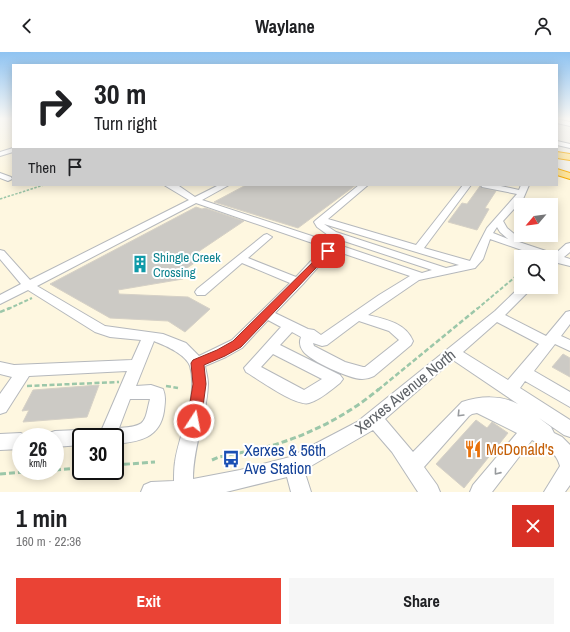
<!DOCTYPE html>
<meta charset="utf-8">
<style>
body{margin:0;font-family:"Archivo Narrow",sans-serif;background:#f6f6f6;color:#202124;height:100vh;display:flex;flex-direction:column;font-size:15px;white-space:nowrap}
*{box-sizing:border-box;margin:0}
p{font-size:13px;color:#757577}
.icon{flex:none;width:22px;height:22px;fill:none;stroke:currentColor;stroke-width:2;stroke-linecap:round;stroke-linejoin:round}
.map{position:relative;height:440px;overflow:hidden}
.details{display:flex;flex-direction:column;background:#fff;flex:1}
.details>*{flex:none}
.top-card{position:absolute;left:12px;top:12px;width:546px;height:122px;border-radius:0px;box-shadow:0 2px 10px #0003;background:#fff;color:#202124;overflow:hidden}
.needle{width:26px;rotate:241deg}
.tools{position:absolute;left:514px;top:146px;display:grid;gap:8px}
.tools a{display:grid;place-items:center;width:44px;height:44px;border-radius:0px;background:#fff;box-shadow:0 2px 10px #0003;font-size:20px}
.speed{position:absolute;left:12px;top:376px;display:flex;gap:8px;font-size:20px;font-weight:700;text-align:center}
.speed>*{display:grid;place-content:center;width:52px;height:52px;border-radius:50%;background:#fff;box-shadow:0 2px 10px #0003;line-height:1}
.speed small{font-size:10px;font-weight:400}
.speed .limit{border:2px solid #111;border-radius:6px;background:#fff;color:#111}
.pin{position:absolute;display:grid;place-items:center;width:34px;height:34px;color:#fff;margin:-17px;border-radius:8px;box-shadow:0 2px 6px #0006}
.me{position:absolute;width:44px;margin:-22px;rotate:11deg;stroke-linejoin:round;filter:drop-shadow(0 0 3px #0008)}
.turn{display:flex;align-items:center;gap:14px;height:84px;padding:0 16px;font-size:18px}
.turn .icon{width:52px;height:52px;stroke-width:2.5}
.turn b{display:block;font-size:28px;line-height:34px}
.then{display:flex;align-items:center;height:38px;padding:0 16px;background:#0003;gap:8px;font-size:15px}
.round{display:grid;place-items:center;flex:none;width:42px;height:42px;border-radius:0px;background:#f6f6f6}
.headline{display:flex;align-items:center;justify-content:space-between;height:68px;padding:0 16px}
h1{font-size:24px;font-weight:700;line-height:30px}
.primary-button{display:flex;gap:8px;margin-top:auto;padding:8px 16px}
.primary-button a{flex:1;height:46px;border-radius:0px;background:#ea4335;color:#fff;font-size:16px;font-weight:700;line-height:46px;text-align:center}
.primary-button a+a{background:#f6f6f6;color:#202124}
header{display:flex;justify-content:space-between;align-items:center;height:52px;padding:0 16px;background:#fff;font-size:18px;font-weight:700}
.map>svg:first-child{display:block}
</style>
<header><svg class="icon" aria-label="back" viewBox="0 0 24 24"><path d="M15 5l-7 7 7 7"/></svg>Waylane<svg class="icon" aria-label="person" viewBox="0 0 24 24"><circle cx="12" cy="8" r="4"/><path d="M4 21q1-7 8-7t8 7"/></svg></header>
<div class="map">
<svg width="570" height="440" viewBox="0 0 570 440">
<rect width="100%" height="100%" fill="#f1efe8"/>
<path fill="#fef7e0" fill-rule="evenodd" d="M 0,66 L 13,66 L 13,133 L 557,133 L 557,118 L 570,120 L 570,440 L 0,440 ZM 521,153 L 551,153 L 551,183 L 521,183 ZM 521,205 L 551,205 L 551,235 L 521,235 ZM 21,385 L 55,385 L 55,419 L 21,419 ZM 81,385 L 115,385 L 115,419 L 81,419 Z"/>
<g fill="#cccac5" stroke="#d6d1c6">
<path d="M 246,133 L 356,133 L 298,176 L 214,150 Z"/>
<path d="M 480,134 L 482,136 L 496,139 L 485,156 L 489,157 L 477,178 L 448,170 L 462,151 L 467,152 Z"/>
<path d="M 196,155 L 202,157 L 205,156 L 244,169 L 195,202 L 202,206 L 184,218 L 183,227 L 118,238 L 119,242 L 188,245 L 210,257 L 185,280 L 168,269 L 110,266 L 50,232 Z"/>
<path d="M 563,302 L 570,306 L 570,325 L 552,315 Z"/>
<path d="M 99,333 L 87,365 L 23,370 L 29,358 L 22,359 L 33,338 Z"/>
<path d="M 476,368 L 487,376 L 492,370 L 508,381 L 464,436 L 436,412 Z"/>
</g>
<g fill="none" stroke-linecap="round" stroke-linejoin="round">
<g stroke="#b5b8bc" stroke-width="2">
<g id="minor">
<path d="M 557,67 L 570,70 L 570,74 L 557,71 Z"/>
<path d="M 557,89 L 570,92 L 570,96 L 557,93 Z"/>
<path d="M 13,96 L 13,100 L 0,104 L 0,100 Z"/>
<path d="M 0,121 L 11,125 L 12,127 L 8,129 L 0,126 Z"/>
<path d="M 164,133 L 179,134 L 195,145 L 219,133 L 229,133 L 202,148 L 327,189 L 328,183 L 317,175 L 314,170 L 316,168 L 359,133 L 368,133 L 328,167 L 416,193 L 463,133 L 471,133 L 424,196 L 470,209 L 487,176 L 517,142 L 482,135 L 481,133 L 496,133 L 519,138 L 521,133 L 529,133 L 523,147 L 503,169 L 507,176 L 519,186 L 521,188 L 519,190 L 555,202 L 566,192 L 570,191 L 570,200 L 564,205 L 570,207 L 570,214 L 558,211 L 551,213 L 551,205 L 542,205 L 490,187 L 483,207 L 475,216 L 419,228 L 368,263 C 385,267 406,271 413,289 L 411,293 L 374,324 C 370,326 366,327 362,327 C 350,327 310,309 303,299 C 300,295 299,290 301,285 L 292,280 L 280,293 L 340,323 L 343,327 L 340,331 C 331,338 320,348 309,351 C 296,355 258,327 246,320 L 244,316 L 281,275 L 268,268 L 242,296 L 226,305 L 205,314 C 206,320 208,326 208,332 C 207,364 193,394 193,427 L 240,418 L 290,405 L 357,370 L 495,259 L 521,234 L 533,235 L 505,263 L 546,284 L 566,260 L 570,259 L 570,272 L 561,284 L 570,288 L 570,299 L 555,292 L 534,319 L 570,340 L 570,355 L 525,329 L 520,336 L 570,368 L 570,385 L 564,383 L 539,366 L 551,375 L 554,381 L 562,385 L 570,393 L 570,433 L 565,440 L 544,440 L 560,414 C 556,399 545,395 532,388 L 492,440 L 470,440 L 473,433 L 517,381 L 477,361 L 472,362 L 469,364 L 424,415 L 437,433 L 440,440 L 418,440 L 392,400 L 373,378 L 304,418 L 311,440 L 291,440 L 287,425 L 226,440 L 141,440 L 144,433 L 151,430 L 174,429 C 174,423 174,416 175,410 C 179,381 199,344 190,314 C 186,303 167,294 156,290 L 154,289 L 136,334 L 151,333 L 163,337 C 166,345 165,350 164,359 C 160,386 139,390 115,392 L 115,385 L 81,385 L 81,393 L 55,395 L 55,385 L 47,385 L 49,381 L 55,379 L 102,377 L 127,319 L 29,324 L 6,360 L 0,362 L 0,342 L 12,325 L 0,322 L 0,310 L 14,313 L 132,308 L 141,288 L 110,285 L 95,280 L 28,238 L 0,252 L 0,243 L 21,232 L 0,207 L 0,198 L 4,199 L 30,228 L 189,148 ZM 196,151 L 324,195 L 296,225 L 248,206 L 272,185 L 267,182 L 264,183 L 197,237 L 195,240 L 197,243 L 205,243 L 242,211 L 290,231 L 232,288 L 199,304 L 186,291 L 163,282 L 105,274 L 37,234 ZM 324,172 L 459,213 L 446,216 L 336,180 ZM 497,175 L 500,180 L 508,187 L 493,181 ZM 338,187 L 432,218 L 422,221 L 336,192 ZM 333,198 L 410,224 L 379,243 L 321,283 L 314,278 L 308,277 L 275,261 L 303,232 ZM 359,269 L 389,279 L 399,288 L 365,315 L 363,315 L 345,310 L 314,294 L 313,291 L 322,294 L 327,293 ZM 497,270 L 539,292 L 508,328 L 463,300 ZM 273,302 L 322,327 L 304,338 L 261,315 ZM 453,308 L 518,352 C 501,343 480,344 462,350 L 413,400 L 385,367 ZM 130,347 L 150,347 C 144,371 147,374 119,376 Z"/>
<path d="M 21,381 L 28,385 L 21,385 L 21,397 L 0,398 L 0,382 Z"/>
</g>
</g>
<g stroke="#f9ab00" stroke-width="2">
<g id="highway">
<path d="M 557,100 L 570,102 L 570,108 L 557,106 Z"/>
<path d="M 557,117 L 570,121 L 570,127 L 557,123 Z"/>
</g>
</g>
<path stroke="#9cc7a9" stroke-width="1.5" stroke-dasharray="2.5 1.5" stroke-linecap="butt" d="M 0,147 L 44,133"/>
<g stroke="#9cc7a9" stroke-width="2" stroke-dasharray="4 2" stroke-linecap="butt">
<path d="M 8,257 L 32,246"/>
<path d="M 477,257 L 521,220"/>
</g>
<g stroke="#9cc7a9" stroke-width="2.5" stroke-dasharray="5 2.5" stroke-linecap="butt">
<path d="M 0,260 L 10,256"/>
<path d="M 27,334 L 119,330"/>
<path d="M 166,334 L 178,336"/>
<path d="M 378,338 L 478,256"/>
</g>
<g stroke="#9cc7a9" stroke-width="3" stroke-dasharray="6 3" stroke-linecap="butt">
<path d="M 212,408 L 219,405 C 236,401 254,399 270,394 C 309,383 348,363 379,337"/>
<path d="M 115,413 L 155,410"/>
<path d="M 55,418 L 81,416"/>
<path d="M 0,422 L 37,419"/>
</g>
<use href="#minor" fill="#fff" fill-rule="evenodd"/>
<use href="#highway" fill="#fde293" fill-rule="evenodd"/>
</g>
<defs><path id="oneway-chevron" d="M-2-3.5L2.5 0L-2 3.5" fill="none" stroke-width="1.6" stroke-linecap="round" stroke-linejoin="round"/></defs>
<g stroke="#979a9d">
<use href="#oneway-chevron" transform="translate(460 362) rotate(134)"/>
<use href="#oneway-chevron" transform="translate(497 420) rotate(129)"/>
</g>
<linearGradient id="sky" x2="0" y2="1"><stop stop-color="#8fc3f1"/><stop offset="0.52" stop-color="#f9f8f5"/><stop offset="1" stop-color="#f9f8f5" stop-opacity="0"/></linearGradient>
<rect width="570" height="128" fill="url(#sky)"/>
<path fill="#ea4335" stroke="#982c22" d="M 328,196 L 333,199 L 331,200 L 241,295 L 225,304 L 204,313 L 206,332 L 201,369 L 199,373 L 194,375 L 189,373 L 187,369 L 193,332 L 191,311 L 193,308 L 217,298 L 233,289 L 326,197 Z"/>
<defs>
<g id="building-bare" transform="scale(1.38)"><path d="M-4-6H4V6H1V3H-1V6H-4ZM-2.5-4.3h1.7v1.8h-1.7ZM.8-4.3h1.7v1.8H.8ZM-2.5-1h1.7V.8h-1.7ZM.8-1h1.7V.8H.8Z" fill="#0f9aa8" stroke="#fff" stroke-width="2.5" paint-order="stroke"/></g>
<g id="restaurant-bare" transform="scale(1.38)"><path d="M-5-6h1v4h1v-4h1v4h1v-4h1v5L-1.5 .5V6h-2V.5L-5-1ZM5-6V6H3V1.5H1.5Q1.5-4 5-6Z" fill="#e8710a" stroke="#fff" stroke-width="2.5" paint-order="stroke"/></g>
<g id="bus-bare" transform="scale(1.38)"><path d="M-5-6H5V4H4V6H2V4H-2V6H-4V4H-5ZM-3.5-4V0h7V-4ZM-3.5 1.2v1.5H-2V1.2ZM2 1.2v1.5H3.5V1.2Z" fill="#1a4fb4" stroke="#fff" stroke-width="2.5" paint-order="stroke"/></g>
</defs>
<g fill-rule="evenodd">
<use href="#building-bare" x="140" y="212"/>
<use href="#restaurant-bare" x="473" y="397"/>
<use href="#bus-bare" x="231" y="407"/>
</g>
<g text-anchor="middle" dominant-baseline="central" stroke-width="4" stroke-linejoin="round" paint-order="stroke">
<g font-size="13" fill="#0d838f" stroke="#fff" text-anchor="start">
<text x="153" y="205">Shingle Creek<tspan x="153" dy="15">Crossing</tspan></text>
</g>
<g font-size="16" fill="#5f6368" stroke="#fff">
<text transform="translate(405 339) rotate(-39)">Xerxes Avenue North</text>
</g>
<g font-size="16" fill="#c56008" stroke="#fff" text-anchor="start">
<text x="486" y="397">McDonald's</text>
</g>
<g font-size="16" fill="#164399" stroke="#fff" text-anchor="start">
<text x="244" y="398">Xerxes &amp; 56th<tspan x="244" dy="18">Ave Station</tspan></text>
</g>
</g>
</svg>
<div class="tools">
<a><svg class="needle" viewBox="-14 -14 28 28"><path d="M0-13l5 13h-10z" fill="#e53935"/><path d="M0 13l5-13h-10z" fill="#757577"/></svg></a>
<a><svg class="icon" aria-label="search" viewBox="0 0 24 24"><circle cx="10" cy="10" r="6"/><path d="M15 15l6 6"/></svg></a>
</div>
<div class="speed"><div>26<small>km/h</small></div><div class="limit">30</div></div>
<div class="pin" style="left:328px;top:199px;background:#d93025"><svg class="icon" aria-label="arrive" viewBox="0 0 24 24"><path d="M6 21V4h12l-3 4 3 4H6"/></svg></div>
<svg class="me" style="left:194px;top:369px" viewBox="-20 -20 40 40"><circle r="17" fill="#ea4335" stroke="#fff" stroke-width="3"/><path d="M0-11L8 9 0 5-8 9z" fill="#fff"/></svg>
<div class="top-card">
<div class="turn"><svg class="icon" aria-label="right" viewBox="0 0 24 24"><path d="M7 20v-9h11M14 6l5 5-5 5"/></svg><div><b>30 m</b>Turn right</div></div>
<div class="then">Then<svg class="icon" aria-label="arrive" viewBox="0 0 24 24"><path d="M6 21V4h12l-3 4 3 4H6"/></svg></div>
</div>
</div>
<section class="details">
<div class="headline"><div><h1>1 min</h1><p>160 m · 22:36</p></div><a class="round" style="background:#d93025;color:#fff"><svg class="icon" aria-label="close" viewBox="0 0 24 24"><path d="M6 6l12 12M18 6L6 18"/></svg></a></div>
<div class="primary-button"><a>Exit</a><a>Share</a></div>
</section>
